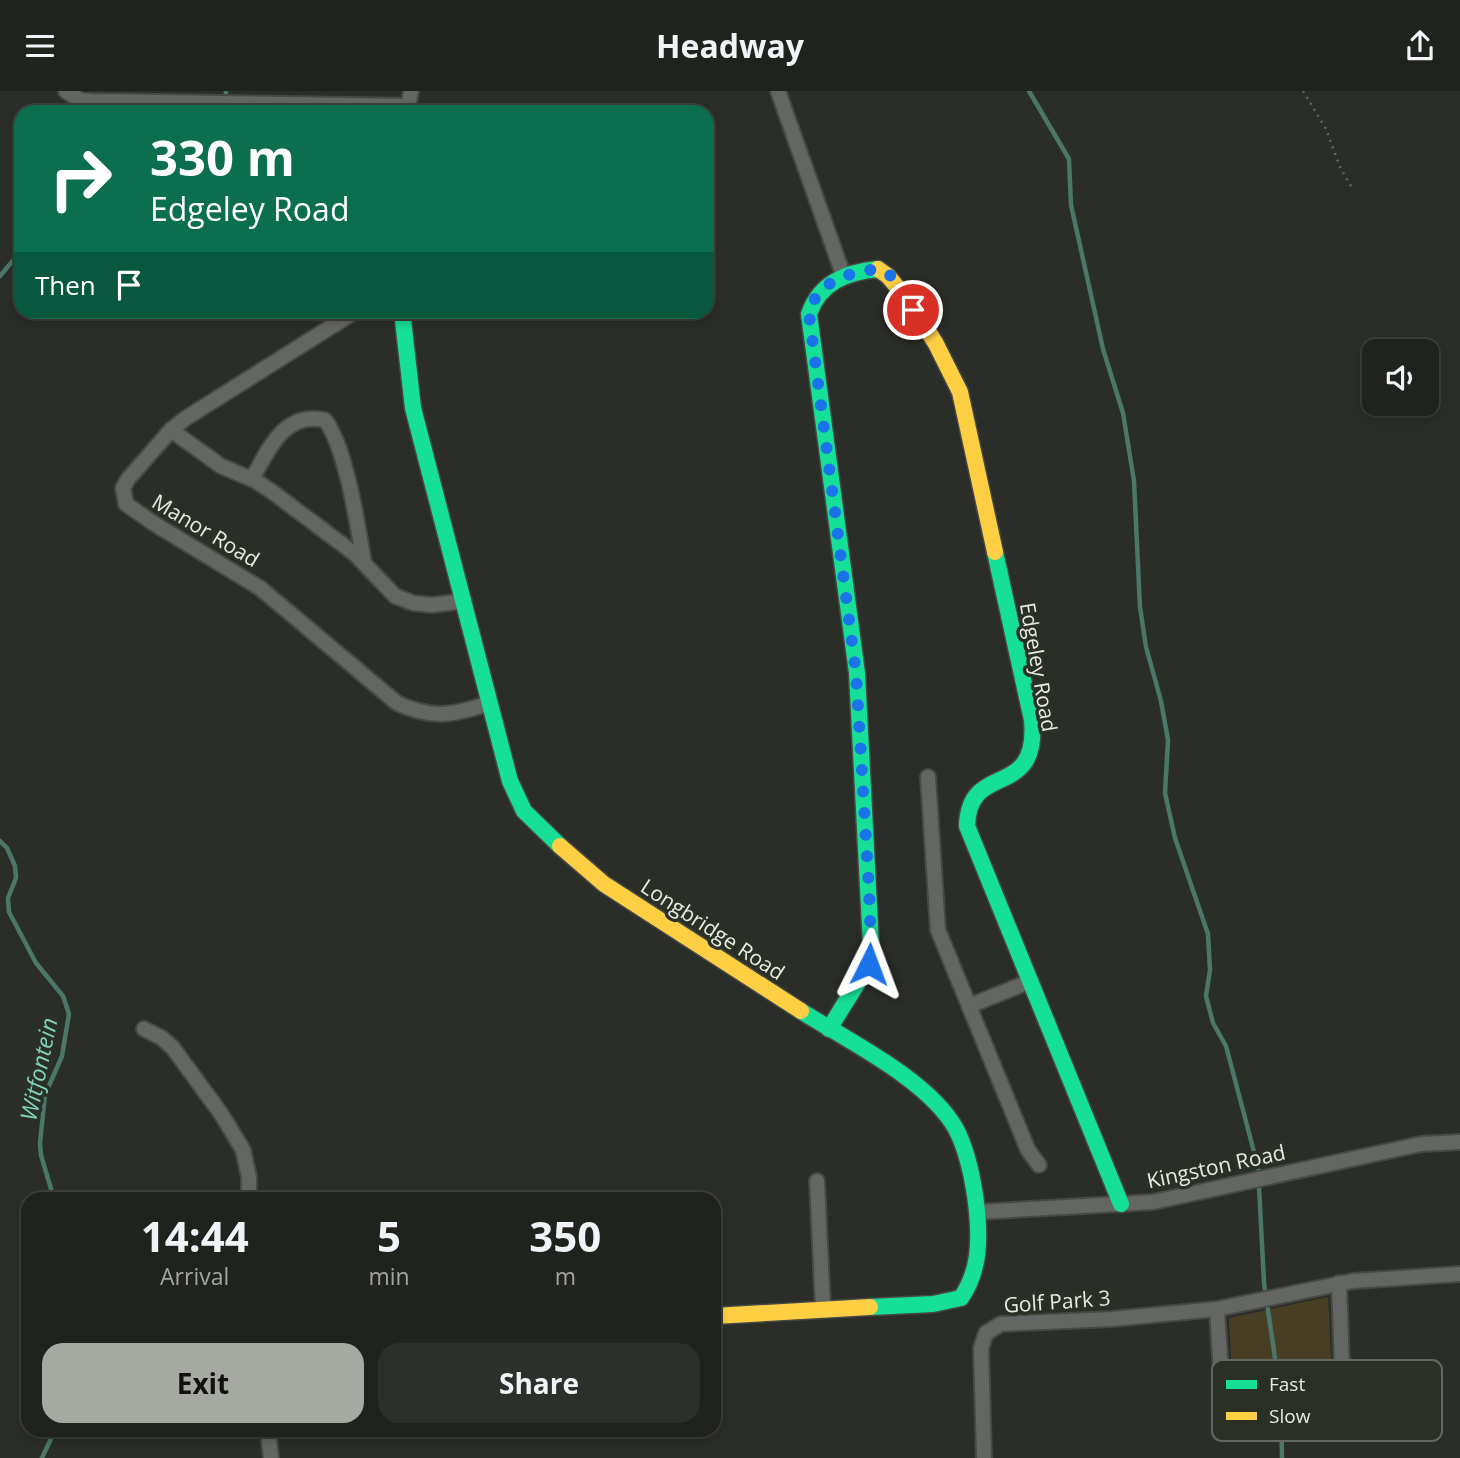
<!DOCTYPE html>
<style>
body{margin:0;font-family:"Open Sans",sans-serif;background:#2d2f2b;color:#f1f3f6;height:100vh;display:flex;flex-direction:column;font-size:26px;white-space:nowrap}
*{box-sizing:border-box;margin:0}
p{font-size:23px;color:#a2a4a4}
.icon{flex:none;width:38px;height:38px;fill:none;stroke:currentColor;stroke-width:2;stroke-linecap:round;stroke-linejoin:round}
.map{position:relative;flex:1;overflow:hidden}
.side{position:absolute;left:21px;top:1101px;width:700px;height:245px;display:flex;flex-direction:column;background:#20221e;border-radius:21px;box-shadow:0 4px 10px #0003,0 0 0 2px #3d3f3c}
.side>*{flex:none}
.top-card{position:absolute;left:14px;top:14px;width:700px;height:214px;border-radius:21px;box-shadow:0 4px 10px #0003,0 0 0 2px #3d3f3c;background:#0b6e4f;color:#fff;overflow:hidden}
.buttons{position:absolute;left:1362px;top:248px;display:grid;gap:14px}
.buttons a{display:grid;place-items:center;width:77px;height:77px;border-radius:14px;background:#20221e;box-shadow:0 4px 10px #0003,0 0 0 2px #3d3f3c;font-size:35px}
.pin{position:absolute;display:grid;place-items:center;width:60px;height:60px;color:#fff;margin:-30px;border:4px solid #fff;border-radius:50%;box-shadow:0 2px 7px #0007}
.me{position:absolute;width:77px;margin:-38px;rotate:3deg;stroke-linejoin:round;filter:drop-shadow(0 0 5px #0008)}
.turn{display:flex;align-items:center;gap:24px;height:147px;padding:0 21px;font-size:32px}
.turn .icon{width:91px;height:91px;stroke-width:2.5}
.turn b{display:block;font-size:49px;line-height:60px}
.then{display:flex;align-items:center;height:66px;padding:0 21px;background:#0003;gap:14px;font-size:26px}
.eta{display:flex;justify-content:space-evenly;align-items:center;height:119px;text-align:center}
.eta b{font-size:42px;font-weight:700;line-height:49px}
.button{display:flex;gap:14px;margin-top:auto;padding:14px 21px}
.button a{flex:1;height:80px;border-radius:21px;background:#a5a9a2;color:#111;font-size:28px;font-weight:700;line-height:80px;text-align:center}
.button a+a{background:#2d2f2b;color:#f1f3f6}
header{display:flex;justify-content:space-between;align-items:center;height:91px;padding:0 21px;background:#20221e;font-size:32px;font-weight:700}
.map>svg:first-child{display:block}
</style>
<header><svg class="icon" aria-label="menu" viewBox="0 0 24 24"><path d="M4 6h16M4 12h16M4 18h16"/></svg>Headway<svg class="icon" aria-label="share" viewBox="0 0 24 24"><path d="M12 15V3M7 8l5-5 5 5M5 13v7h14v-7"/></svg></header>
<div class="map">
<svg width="1460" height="1367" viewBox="0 0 1460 1367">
<rect width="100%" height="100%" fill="#2b2e28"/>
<path fill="#483e24" d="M 1328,1206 L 1334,1324 L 1234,1327 L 1229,1227 Z"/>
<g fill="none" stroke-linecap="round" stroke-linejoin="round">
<g stroke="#4b776b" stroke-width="4.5">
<path d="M 1029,0 L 1069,68 L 1071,114 L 1103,258 L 1123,322 L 1134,390 L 1140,516 L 1146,556 L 1161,610 L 1168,649 L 1165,702 L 1175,747 L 1208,843 L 1210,879 L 1206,905 L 1213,932 L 1226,955 L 1258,1076 L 1264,1192 L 1281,1308 L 1282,1367"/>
<path d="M 224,21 L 226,0"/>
<path d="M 0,185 L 21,160"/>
<path d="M 0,750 L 7,757 L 15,775 L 16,787 L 8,807 L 9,821 L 36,872 L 63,905 L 69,923 L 62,965 L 45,1004 L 40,1052 L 41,1064 L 54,1108"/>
<path d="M 42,1367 L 55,1339"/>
</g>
<g stroke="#464944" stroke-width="18">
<g id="street">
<path d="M 66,0 L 80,9 L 90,10 L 408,15"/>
<path d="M 778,0 L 844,186"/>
<path d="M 407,21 L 411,0"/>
<path d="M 356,220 L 186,327 L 171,339 L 128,388 L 123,397 L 126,413 L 153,432 L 260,497 L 397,612 C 433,629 454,624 490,612"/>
<path d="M 171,339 L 221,375 L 256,390 L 271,400 L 355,463 L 395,505 L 413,512 L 432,514 L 464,510"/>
<path d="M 252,388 C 269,358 284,320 325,329 C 346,356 358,436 364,472"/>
<path d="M 928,686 L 938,839 L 1028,1059 L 1039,1074"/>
<path d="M 969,915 L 1031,890"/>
<path d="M 144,938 L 162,947 L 173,957 L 222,1024 L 243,1059 L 249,1086 L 249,1108"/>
<path d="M 817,1090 L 823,1218"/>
<path d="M 978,1121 L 1153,1111 L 1421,1053 L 1460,1051"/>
<path d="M 1339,1192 L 1344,1332"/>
<path d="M 1217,1218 L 1224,1331"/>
<path d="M 268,1339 L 271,1367"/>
<path d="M 984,1367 L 981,1257 L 986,1242 L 1001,1233 L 1112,1228 L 1217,1218 L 1353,1190 L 1460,1183"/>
</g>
</g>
<g stroke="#464944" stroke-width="19">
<g id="fast">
<path d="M 402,220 L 413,317 L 510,690 L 524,720 L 560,755"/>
<path d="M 995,461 L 1032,629 C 1039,711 969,668 967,735 L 1121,1113"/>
<path d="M 801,920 C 848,950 929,989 956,1038 C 969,1063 974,1093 977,1120 C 980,1151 979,1181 961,1207 L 933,1213 L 870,1216"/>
<path d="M 829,938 L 860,888 L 871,855 L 857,582 L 809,223 C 820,191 847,181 878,178"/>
</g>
</g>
<g stroke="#464944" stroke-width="19">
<g id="slow">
<path d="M 878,178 L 888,185 L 912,214 L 936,253 L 960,301 L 995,461"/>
<path d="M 560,755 L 604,793 L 801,920"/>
<path d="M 714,1225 L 870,1216"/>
</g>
</g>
<path stroke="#636662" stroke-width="2.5" stroke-dasharray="2 5" stroke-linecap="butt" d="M 1303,0 L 1326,38 L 1340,76 L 1351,95"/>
<use href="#street" stroke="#646663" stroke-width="14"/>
<use href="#fast" stroke="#16e098" stroke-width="16"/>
<use href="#slow" stroke="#ffcf43" stroke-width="16"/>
</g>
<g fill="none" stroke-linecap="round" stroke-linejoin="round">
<path stroke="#1a73e8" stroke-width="12" stroke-dasharray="0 21.6" d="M 869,873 L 871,855 L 869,799 L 856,582 L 809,223 C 816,190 848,182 878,178 L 890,184 L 913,219"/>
</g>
<g text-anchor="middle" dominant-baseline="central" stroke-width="7" stroke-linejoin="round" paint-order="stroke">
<g font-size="21" fill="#e6ebe4" stroke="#2a3026">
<text transform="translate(206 439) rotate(31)">Manor Road</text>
<text transform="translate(1039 576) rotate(80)">Edgeley Road</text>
<text transform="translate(713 838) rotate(33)">Longbridge Road</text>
<text transform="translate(1216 1075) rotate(-12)">Kingston Road</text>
<text transform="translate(1057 1210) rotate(-4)">Golf Park 3</text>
</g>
<g font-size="23" font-style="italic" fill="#81d2c0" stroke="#2a3026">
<text transform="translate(38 978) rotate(-78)">Witfontein</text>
</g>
</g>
<rect x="1212" y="1269" width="230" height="81" rx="10" fill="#2a3026" stroke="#62685f" stroke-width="2"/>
<rect x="1226" y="1289" width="31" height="9" fill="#16e098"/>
<rect x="1226" y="1321" width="31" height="8" fill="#ffcf43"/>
<g font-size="19" fill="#e6ebe4">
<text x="1269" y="1300">Fast</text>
<text x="1269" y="1332">Slow</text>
</g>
</svg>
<div class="buttons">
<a><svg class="icon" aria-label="sound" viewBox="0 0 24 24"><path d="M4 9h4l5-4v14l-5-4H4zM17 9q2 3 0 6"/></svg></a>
</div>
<div class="pin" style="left:913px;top:219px;background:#d93025"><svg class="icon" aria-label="arrive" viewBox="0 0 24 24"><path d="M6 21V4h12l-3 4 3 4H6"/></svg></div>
<svg class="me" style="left:869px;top:873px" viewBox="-20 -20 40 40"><path d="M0-17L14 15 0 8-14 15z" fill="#1a73e8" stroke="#fff" stroke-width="4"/></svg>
<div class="top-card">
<div class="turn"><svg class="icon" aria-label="right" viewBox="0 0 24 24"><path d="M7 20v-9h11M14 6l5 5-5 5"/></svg><div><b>330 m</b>Edgeley Road</div></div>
<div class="then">Then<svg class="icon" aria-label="arrive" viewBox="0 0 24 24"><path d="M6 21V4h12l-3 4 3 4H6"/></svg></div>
</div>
<section class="side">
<div class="eta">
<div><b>14:44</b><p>Arrival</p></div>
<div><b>5</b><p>min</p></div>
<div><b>350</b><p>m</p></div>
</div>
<div class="button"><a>Exit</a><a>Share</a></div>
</section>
</div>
